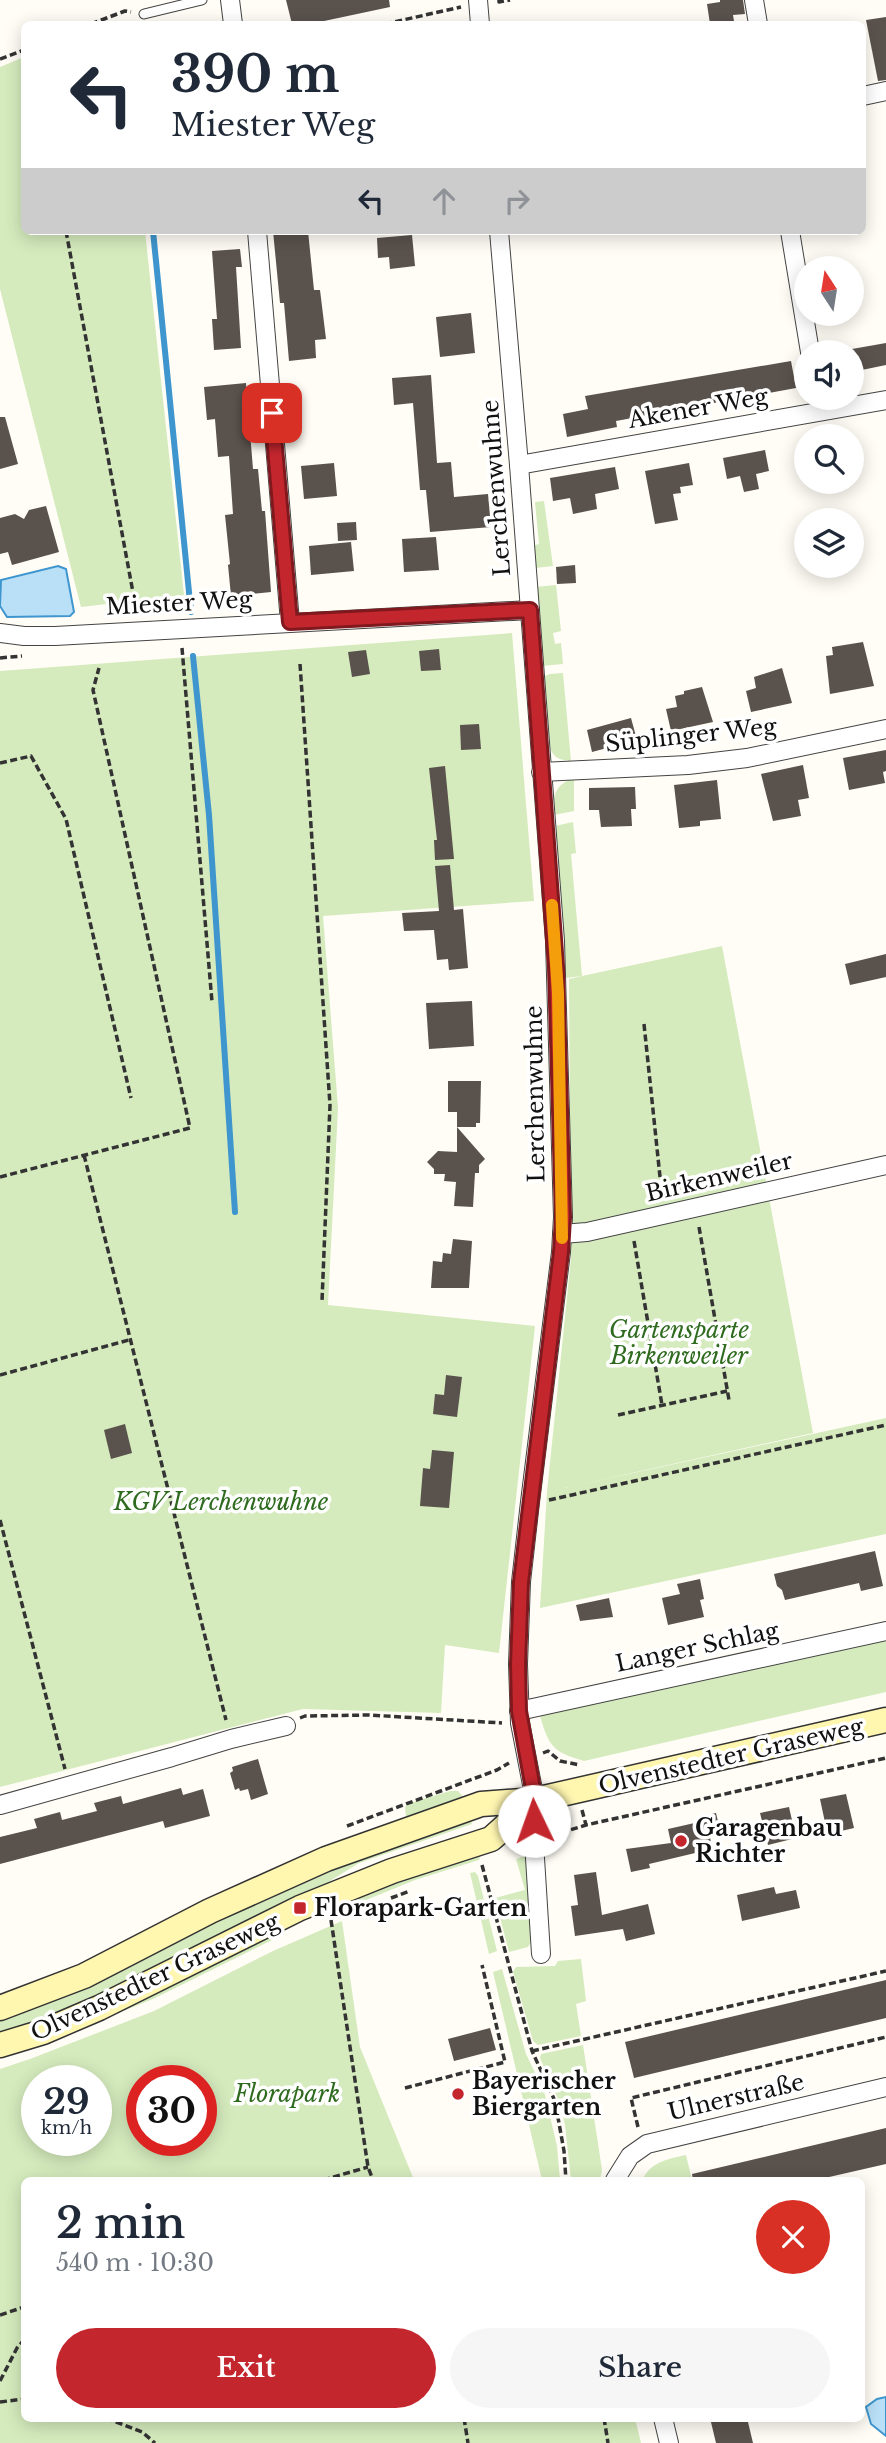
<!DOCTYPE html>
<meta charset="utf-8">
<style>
body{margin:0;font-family:"Libre Baskerville",serif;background:#f6f6f7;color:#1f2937;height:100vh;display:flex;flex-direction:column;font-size:26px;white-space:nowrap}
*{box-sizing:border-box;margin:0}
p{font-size:23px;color:#747a83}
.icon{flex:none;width:38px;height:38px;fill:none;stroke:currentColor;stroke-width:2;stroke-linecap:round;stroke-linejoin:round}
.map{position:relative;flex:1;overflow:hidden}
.details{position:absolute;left:21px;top:2177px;width:844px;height:245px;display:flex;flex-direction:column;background:#fff;border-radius:10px;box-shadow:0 4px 18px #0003}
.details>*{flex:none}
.banner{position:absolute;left:21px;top:21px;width:845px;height:214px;border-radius:10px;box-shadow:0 4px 18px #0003;background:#fff;color:#1f2937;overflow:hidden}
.needle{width:46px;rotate:348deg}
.controls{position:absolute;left:794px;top:256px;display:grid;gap:14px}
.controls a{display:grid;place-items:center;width:70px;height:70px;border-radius:50%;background:#fff;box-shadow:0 4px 18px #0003;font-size:35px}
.speed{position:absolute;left:21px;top:2065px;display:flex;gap:14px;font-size:35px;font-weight:700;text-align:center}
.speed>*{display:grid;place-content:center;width:91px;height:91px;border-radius:50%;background:#fff;box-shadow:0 4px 18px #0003;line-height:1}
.speed small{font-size:18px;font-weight:400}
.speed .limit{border:10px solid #d22;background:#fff;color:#111}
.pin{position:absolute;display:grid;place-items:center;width:60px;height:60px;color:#fff;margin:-30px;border-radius:14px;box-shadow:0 4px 10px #0006}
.me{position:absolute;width:77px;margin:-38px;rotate:357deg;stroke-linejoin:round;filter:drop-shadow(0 0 5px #0008)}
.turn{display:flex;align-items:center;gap:24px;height:147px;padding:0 35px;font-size:32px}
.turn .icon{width:91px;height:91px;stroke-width:2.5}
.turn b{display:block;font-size:49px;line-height:60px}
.lanes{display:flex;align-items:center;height:66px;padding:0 35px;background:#0003;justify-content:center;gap:35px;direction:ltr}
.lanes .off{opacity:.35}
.round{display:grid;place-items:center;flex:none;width:74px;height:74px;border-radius:37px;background:#f6f6f7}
.summary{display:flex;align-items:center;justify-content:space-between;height:119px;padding:0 35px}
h1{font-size:42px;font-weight:600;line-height:52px}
.button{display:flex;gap:14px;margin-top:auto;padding:14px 35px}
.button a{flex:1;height:80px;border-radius:42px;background:#c4262e;color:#fff;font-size:28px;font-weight:600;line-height:80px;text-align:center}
.button a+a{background:#f6f6f7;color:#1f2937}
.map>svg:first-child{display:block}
</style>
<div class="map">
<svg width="886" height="2443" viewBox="0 0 886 2443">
<rect width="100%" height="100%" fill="#fffdf5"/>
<g fill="#d5ebbd" fill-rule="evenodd">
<path d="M 24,57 L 24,231 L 145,231 L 184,595 L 81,607 L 0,289 L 0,67 Z"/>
<path d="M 544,501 L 553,566 L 535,568 L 532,546 L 539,544 L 535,502 Z"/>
<path d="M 556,585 L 561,631 L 553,633 L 555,644 L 561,643 L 563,664 L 541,666 L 535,587 Z"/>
<path d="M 512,633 L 534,901 L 323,916 L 338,1108 L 328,1305 L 535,1326 L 499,1653 L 445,1645 L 441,1713 L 303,1709 L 0,1787 L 0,671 Z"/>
<path d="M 563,673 L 571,761 C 565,760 559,760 555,756 C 542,743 544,696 542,677 L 550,674 Z"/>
<path d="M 574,778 L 574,811 L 554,815 C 552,796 555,784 574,778 Z"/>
<path d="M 573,822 L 576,853 L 571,854 L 582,976 L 722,946 L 813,1433 L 564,1488 L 886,1418 L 886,1534 L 540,1608 L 547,1492 L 571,1258 L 569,979 L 582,976 L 565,978 L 555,826 Z"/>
<path d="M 886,1639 L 886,1692 L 584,1761 C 553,1752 549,1747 540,1716 Z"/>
<path d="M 450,1791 L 458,1791 L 464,1798 L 406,1817 L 405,1807 L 410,1803 Z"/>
<path d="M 470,1818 L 472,1824 L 359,1863 L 317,1889 L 60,2014 L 0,2033 L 0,2019 L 73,1993 L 200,1927 L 313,1875 Z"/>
<path d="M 482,1851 L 479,1860 L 415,1880 L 339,1911 L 336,1905 L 378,1887 Z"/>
<path d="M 525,1856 L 532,1940 L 528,1947 L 509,1952 L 495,1898 L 525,1890 L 516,1859 Z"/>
<path d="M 475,1872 L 478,1876 L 497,1951 L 489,1954 L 470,1873 Z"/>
<path d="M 342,1921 L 360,2047 L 414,2180 L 24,2180 L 24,2418 L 635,2418 L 641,2443 L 0,2443 L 0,2069 L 30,2059 L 154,2011 L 273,1951 ZM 37,2081 L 96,2081 L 96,2140 L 37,2140 ZM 142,2081 L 201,2081 L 201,2140 L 142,2140 Z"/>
<path d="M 286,1927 L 284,1934 L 153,1999 L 96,2022 Z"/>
<path d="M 581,1959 L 586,2001 L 576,2004 L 581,2036 L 538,2045 L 533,2041 L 513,1972 L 516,1967 L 555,1966 L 558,1961 Z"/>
<path d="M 502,1969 L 526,2054 L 544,2091 L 557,2146 L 560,2180 L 542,2180 L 493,1972 Z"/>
<path d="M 583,2045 L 602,2170 L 600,2180 L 571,2180 L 565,2125 L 560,2103 L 540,2058 L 541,2054 Z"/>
<path d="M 686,2155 L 692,2180 L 642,2180 C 651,2162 667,2159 686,2155 Z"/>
</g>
<g fill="#b9e0f7" stroke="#3f96cf" stroke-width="2">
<path d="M 58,566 L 66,569 L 74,612 L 70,616 L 7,617 L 0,606 L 1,580 Z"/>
<path d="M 886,2397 L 886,2436 L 871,2424 L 866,2407 L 877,2399 Z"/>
</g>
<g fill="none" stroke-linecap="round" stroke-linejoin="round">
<g stroke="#3f96cf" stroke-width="6">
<path d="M 153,231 L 191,612"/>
<path d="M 193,656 L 209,815 L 235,1212"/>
</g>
</g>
<g fill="#5a524d">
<path d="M 286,0 L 389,0 L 390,7 L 310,24 L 292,24 Z"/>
<path d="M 720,0 L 743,0 L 745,14 L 733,15 L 734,21 L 710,24 L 707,4 L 720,2 Z"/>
<path d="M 886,17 L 886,80 L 878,81 L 866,20 Z"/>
<path d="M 273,231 L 308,231 L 314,290 L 320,290 L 326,339 L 315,340 L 316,358 L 289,361 L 284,303 L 280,303 Z"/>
<path d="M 412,235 L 415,266 L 390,269 L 389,257 L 378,258 L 377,238 Z"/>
<path d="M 240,249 L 242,267 L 236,267 L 241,348 L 214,350 L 212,319 L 217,319 L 212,251 Z"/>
<path d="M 471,313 L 475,353 L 440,357 L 436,317 Z"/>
<path d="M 886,343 L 886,365 L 852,372 L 852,349 Z"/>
<path d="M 791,361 L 796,388 L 616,421 L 617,427 L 567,437 L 563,414 L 588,409 L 585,396 Z"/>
<path d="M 431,375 L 437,463 L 451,462 L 454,497 L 488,494 L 491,527 L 430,532 L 426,490 L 420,490 L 413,403 L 394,405 L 392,378 Z"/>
<path d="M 246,383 L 253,469 L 258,469 L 262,511 L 265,511 L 271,592 L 231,596 L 228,565 L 230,564 L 225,515 L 233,514 L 229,456 L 218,457 L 215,419 L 207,420 L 204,387 Z"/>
<path d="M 0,417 L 5,417 L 18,464 L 0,469 Z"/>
<path d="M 765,450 L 769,471 L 756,474 L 759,489 L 744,492 L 740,476 L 727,479 L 723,458 Z"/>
<path d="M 334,463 L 337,496 L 304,499 L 301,466 Z"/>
<path d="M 689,463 L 693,485 L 680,487 L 681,493 L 673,494 L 678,520 L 655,524 L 645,471 Z"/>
<path d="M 615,467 L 619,489 L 595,494 L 597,509 L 573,514 L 570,498 L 553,501 L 550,478 Z"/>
<path d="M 46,506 L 59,552 L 12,565 L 8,552 L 0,554 L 0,518 L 15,514 L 24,519 L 29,510 Z"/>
<path d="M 356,522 L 357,540 L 338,541 L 337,523 Z"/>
<path d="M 436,537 L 439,570 L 404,572 L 402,539 Z"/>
<path d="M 351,542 L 354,571 L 311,575 L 309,546 Z"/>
<path d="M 575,565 L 576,583 L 557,584 L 556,567 Z"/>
<path d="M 863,642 L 874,686 L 830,694 L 826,656 L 833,655 L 832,647 Z"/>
<path d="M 439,649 L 441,670 L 421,671 L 419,651 Z"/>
<path d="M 366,650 L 370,674 L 352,677 L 348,652 Z"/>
<path d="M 782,668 L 792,703 L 751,712 L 746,691 L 756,688 L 754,677 Z"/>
<path d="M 702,687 L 713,722 L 671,731 L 666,709 L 677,707 L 675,696 L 684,694 L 684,691 Z"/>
<path d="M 631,718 L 637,740 L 592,752 L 587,730 Z"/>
<path d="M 479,724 L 481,749 L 461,750 L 460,725 Z"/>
<path d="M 886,750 L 886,771 L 883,772 L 885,783 L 849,790 L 843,758 Z"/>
<path d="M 803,765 L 809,798 L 798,800 L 801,816 L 773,821 L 761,774 Z"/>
<path d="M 445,766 L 454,859 L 435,860 L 434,840 L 437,840 L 429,768 Z"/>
<path d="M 717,780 L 721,819 L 700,821 L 700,826 L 679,828 L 674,785 Z"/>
<path d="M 635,787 L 636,809 L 631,809 L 632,826 L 601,827 L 599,810 L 589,810 L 589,788 Z"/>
<path d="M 450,865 L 454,910 L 463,909 L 468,968 L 449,970 L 448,959 L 437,960 L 434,930 L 404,931 L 402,913 L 439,911 L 435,866 Z"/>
<path d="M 886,954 L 886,977 L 850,985 L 845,964 Z"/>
<path d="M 472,1001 L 474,1046 L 429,1049 L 426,1003 Z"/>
<path d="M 448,1081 L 481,1081 L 480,1123 L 476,1123 L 476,1127 L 457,1127 L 485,1159 L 479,1165 L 479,1173 L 475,1173 L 473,1207 L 454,1206 L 456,1182 L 444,1181 L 445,1174 L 434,1174 L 434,1169 L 427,1162 L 438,1151 L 457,1152 L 457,1112 L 448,1112 Z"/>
<path d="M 453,1239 L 472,1241 L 469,1288 L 431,1288 L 433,1261 L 442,1262 L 443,1253 L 451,1254 Z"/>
<path d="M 446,1375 L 462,1377 L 457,1417 L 433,1414 L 435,1394 L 444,1395 Z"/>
<path d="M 125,1424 L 132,1453 L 111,1459 L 104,1430 Z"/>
<path d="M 432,1450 L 454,1452 L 449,1508 L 420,1506 L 423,1468 L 430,1469 Z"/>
<path d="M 875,1551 L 883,1586 L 861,1591 L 859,1583 L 785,1600 L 782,1590 L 777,1586 L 774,1574 Z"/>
<path d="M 700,1579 L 704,1599 L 700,1600 L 704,1617 L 668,1625 L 662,1598 L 680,1594 L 677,1584 Z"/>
<path d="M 609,1598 L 613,1617 L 580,1621 L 576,1605 Z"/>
<path d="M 258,1759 L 268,1794 L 251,1800 L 248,1789 L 240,1791 L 239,1788 L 235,1790 L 230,1773 L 233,1771 L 232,1767 Z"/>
<path d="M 181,1788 L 183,1795 L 203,1789 L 210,1816 L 165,1828 L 163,1821 L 0,1864 L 0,1837 L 37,1828 L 34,1819 L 60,1812 L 62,1820 L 97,1811 L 94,1803 L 121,1796 L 123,1804 Z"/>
<path d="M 846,1794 L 854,1828 L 837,1832 L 835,1825 L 826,1827 L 820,1799 Z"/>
<path d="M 789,1807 L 796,1838 L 768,1845 L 760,1813 Z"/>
<path d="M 716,1813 L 721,1834 L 698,1839 L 710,1837 L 712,1849 L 649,1864 L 650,1868 L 631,1872 L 626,1849 L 671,1843 L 668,1829 L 699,1822 L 698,1817 Z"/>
<path d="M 596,1872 L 602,1915 L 648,1904 L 655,1934 L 626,1941 L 623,1929 L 575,1936 L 571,1906 L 578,1905 L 574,1875 Z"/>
<path d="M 774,1887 L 776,1894 L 796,1890 L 800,1908 L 742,1921 L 737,1895 Z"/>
<path d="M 886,1980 L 886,2018 L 634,2078 L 625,2042 Z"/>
<path d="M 490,2028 L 496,2050 L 454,2061 L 448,2039 Z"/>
<path d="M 886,2128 L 886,2164 L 816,2180 L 693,2180 L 692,2174 Z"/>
<path d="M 710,2418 L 747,2418 L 753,2443 L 716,2443 Z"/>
</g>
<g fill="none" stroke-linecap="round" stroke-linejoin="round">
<g stroke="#444" stroke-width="11">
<path id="service" d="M 144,14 L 202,0"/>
</g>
<g stroke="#444" stroke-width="20">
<g id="minor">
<path d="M 230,0 L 233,24"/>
<path d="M 478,0 L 480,24"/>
<path d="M 754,0 L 758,24"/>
<path d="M 863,96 L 886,91"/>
<path d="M 257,231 L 290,622"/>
<path d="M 499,231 L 519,465 L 555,941 L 563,1217 L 561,1252 L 530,1502 L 521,1582 L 518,1664 L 520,1723 L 535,1800 L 534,1842 L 541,1954"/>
<path d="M 790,231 L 810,352"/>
<path d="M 519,465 L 886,400"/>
<path d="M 0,633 L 24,636 L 55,636 L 530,610"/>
<path d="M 541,772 L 688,765 L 747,758 L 886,729"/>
<path d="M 562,1234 L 587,1232 L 886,1165"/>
<path d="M 519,1711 L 886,1631"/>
<path d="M 0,1805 L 172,1757 L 231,1739 L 286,1726"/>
<path d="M 615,2180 L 630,2156 L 647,2144 L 886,2087"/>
<path d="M 663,2418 L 669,2443"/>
</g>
</g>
<g stroke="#333" stroke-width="27">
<g id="secondary">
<path d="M 0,2008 L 84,1976 L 210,1911 L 326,1859 L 481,1804 L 535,1800 L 886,1720"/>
<path d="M 0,2045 L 43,2032 L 99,2008 L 300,1908 L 392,1871 L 491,1839 L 535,1800"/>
</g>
</g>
<g stroke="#333" stroke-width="3.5" stroke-dasharray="7 3.5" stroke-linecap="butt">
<path d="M 499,0 L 499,2 L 510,0"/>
<path d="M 91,24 L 125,11 L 131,12"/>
<path d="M 385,24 L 461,7"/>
<path d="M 0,59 L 24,50"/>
<path d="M 66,231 L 137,614"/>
<path d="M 182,648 L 212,1002"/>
<path d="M 0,658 L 22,656"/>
<path d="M 300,664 L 330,1105 L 322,1301"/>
<path d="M 0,763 L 31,756 L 66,819 L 131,1098"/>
<path d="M 644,1024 L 662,1196"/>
<path d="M 84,1155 L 226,1720"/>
<path d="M 0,1177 L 190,1128 L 93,690 L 99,668"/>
<path d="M 699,1227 L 729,1400"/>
<path d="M 634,1241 L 662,1405"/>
<path d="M 0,1375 L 129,1340"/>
<path d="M 618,1415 L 727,1391"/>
<path d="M 549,1500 L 886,1425"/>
<path d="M 0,1520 L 65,1769"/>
<path d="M 300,1718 L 305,1716 L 369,1715 L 502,1723"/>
<path d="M 543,1753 L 548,1751 L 560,1761 L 580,1765"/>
<path d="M 582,1810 L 586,1825"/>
<path d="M 347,1826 L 497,1770 L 509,1763"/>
<path d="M 551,1836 L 586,1825 L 886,1758"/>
<path d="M 482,1865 L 532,2051 L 555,2101 L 564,2151 L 566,2180"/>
<path d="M 391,1898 L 410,1891"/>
<path d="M 331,1920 L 368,2167 L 373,2180"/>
<path d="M 532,2051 L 886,1971"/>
<path d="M 405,2088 L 505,2062 L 482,1965"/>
<path d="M 638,2127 L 631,2098 L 886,2037"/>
<path d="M 323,2180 L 368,2167"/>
<path d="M 0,2315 L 24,2307"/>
<path d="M 0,2381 L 17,2348 L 24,2340"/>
<path d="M 0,2402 L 24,2399"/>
<path d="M 106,2418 L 142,2432 L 155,2443"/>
<path d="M 464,2418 L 468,2443"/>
<path d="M 604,2418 L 608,2443"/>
</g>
<use href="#service" stroke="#fff" stroke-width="9"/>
<use href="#minor" stroke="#fff" stroke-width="18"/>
<use href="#secondary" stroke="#fff6b0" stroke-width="24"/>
</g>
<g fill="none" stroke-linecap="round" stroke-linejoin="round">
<g stroke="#7f191e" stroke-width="18">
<path id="route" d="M 272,413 L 290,622 L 530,610 L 556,967 L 563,1217 L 561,1252 L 521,1582 L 518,1664 L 519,1711 L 535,1800 L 534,1821"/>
</g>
<use href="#route" stroke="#c4262e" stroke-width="12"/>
<path stroke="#f59e0b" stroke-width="12" d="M 552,905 L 558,993 L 562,1238"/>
</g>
<g fill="#c4262e" stroke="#fff" stroke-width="2.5">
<circle cx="681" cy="1841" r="7"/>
<rect x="293" y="1901" width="14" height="14" rx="3.5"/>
<circle cx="458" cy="2094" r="7"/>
</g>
<g text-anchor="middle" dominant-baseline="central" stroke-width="7" stroke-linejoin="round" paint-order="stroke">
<g font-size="23" fill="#111" stroke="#fff">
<text transform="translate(698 408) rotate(-10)">Akener Weg</text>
<text transform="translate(496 488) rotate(-94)">Lerchenwuhne</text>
<text transform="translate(179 603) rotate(-3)">Miester Weg</text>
<text transform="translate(691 735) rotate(-6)">Süplinger Weg</text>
<text transform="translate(535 1094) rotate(-91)">Lerchenwuhne</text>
<text transform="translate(719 1177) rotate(-13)">Birkenweiler</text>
<text transform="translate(697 1647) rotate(-12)">Langer Schlag</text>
<text transform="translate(731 1756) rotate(-13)">Olvenstedter Graseweg</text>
<text transform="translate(155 1977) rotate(-25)">Olvenstedter Graseweg</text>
<text transform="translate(736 2097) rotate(-13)">Ulnerstraße</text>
</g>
<g font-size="23" font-style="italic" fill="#2f6b1f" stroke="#fff">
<text x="679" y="1330">Gartensparte<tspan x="679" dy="26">Birkenweiler</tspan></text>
<text x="221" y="1502">KGV Lerchenwuhne</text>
<text x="287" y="2094">Florapark</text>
</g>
<g font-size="23" font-weight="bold" fill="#111" stroke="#fff" text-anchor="start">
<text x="695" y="1828">Garagenbau<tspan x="695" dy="26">Richter</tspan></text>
<text x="314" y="1908">Florapark-Garten</text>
<text x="472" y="2081">Bayerischer<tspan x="472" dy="26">Biergarten</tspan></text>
</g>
</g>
</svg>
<div class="controls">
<a><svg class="needle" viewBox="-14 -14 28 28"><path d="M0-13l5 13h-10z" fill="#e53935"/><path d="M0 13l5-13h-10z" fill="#747a83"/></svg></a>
<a><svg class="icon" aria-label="sound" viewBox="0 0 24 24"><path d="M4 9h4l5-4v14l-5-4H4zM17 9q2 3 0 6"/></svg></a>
<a><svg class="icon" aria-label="search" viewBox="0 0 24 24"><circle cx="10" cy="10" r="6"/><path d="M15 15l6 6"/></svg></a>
<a><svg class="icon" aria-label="layers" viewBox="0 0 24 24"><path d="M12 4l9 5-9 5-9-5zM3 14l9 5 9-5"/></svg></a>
</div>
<div class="speed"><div>29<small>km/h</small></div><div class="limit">30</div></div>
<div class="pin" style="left:272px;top:413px;background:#d93025"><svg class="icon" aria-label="arrive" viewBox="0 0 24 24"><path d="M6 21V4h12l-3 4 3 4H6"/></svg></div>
<svg class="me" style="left:534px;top:1821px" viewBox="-20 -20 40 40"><circle r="19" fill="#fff"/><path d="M0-13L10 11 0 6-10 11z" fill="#c4262e"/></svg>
<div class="banner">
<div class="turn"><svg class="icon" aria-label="left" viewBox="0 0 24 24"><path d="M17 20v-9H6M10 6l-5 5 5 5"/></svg><div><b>390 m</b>Miester Weg</div></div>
<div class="lanes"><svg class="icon" aria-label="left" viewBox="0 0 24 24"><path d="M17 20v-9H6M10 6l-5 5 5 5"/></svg><svg class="icon off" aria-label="ahead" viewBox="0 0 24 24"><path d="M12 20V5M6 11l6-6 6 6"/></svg><svg class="icon off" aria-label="right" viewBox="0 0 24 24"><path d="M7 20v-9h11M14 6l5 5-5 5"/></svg></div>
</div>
<section class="details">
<div class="summary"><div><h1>2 min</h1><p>540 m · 10:30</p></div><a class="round" style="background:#d93025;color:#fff"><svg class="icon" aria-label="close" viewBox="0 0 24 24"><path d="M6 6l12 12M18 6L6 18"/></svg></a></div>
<div class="button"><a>Exit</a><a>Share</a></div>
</section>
</div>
